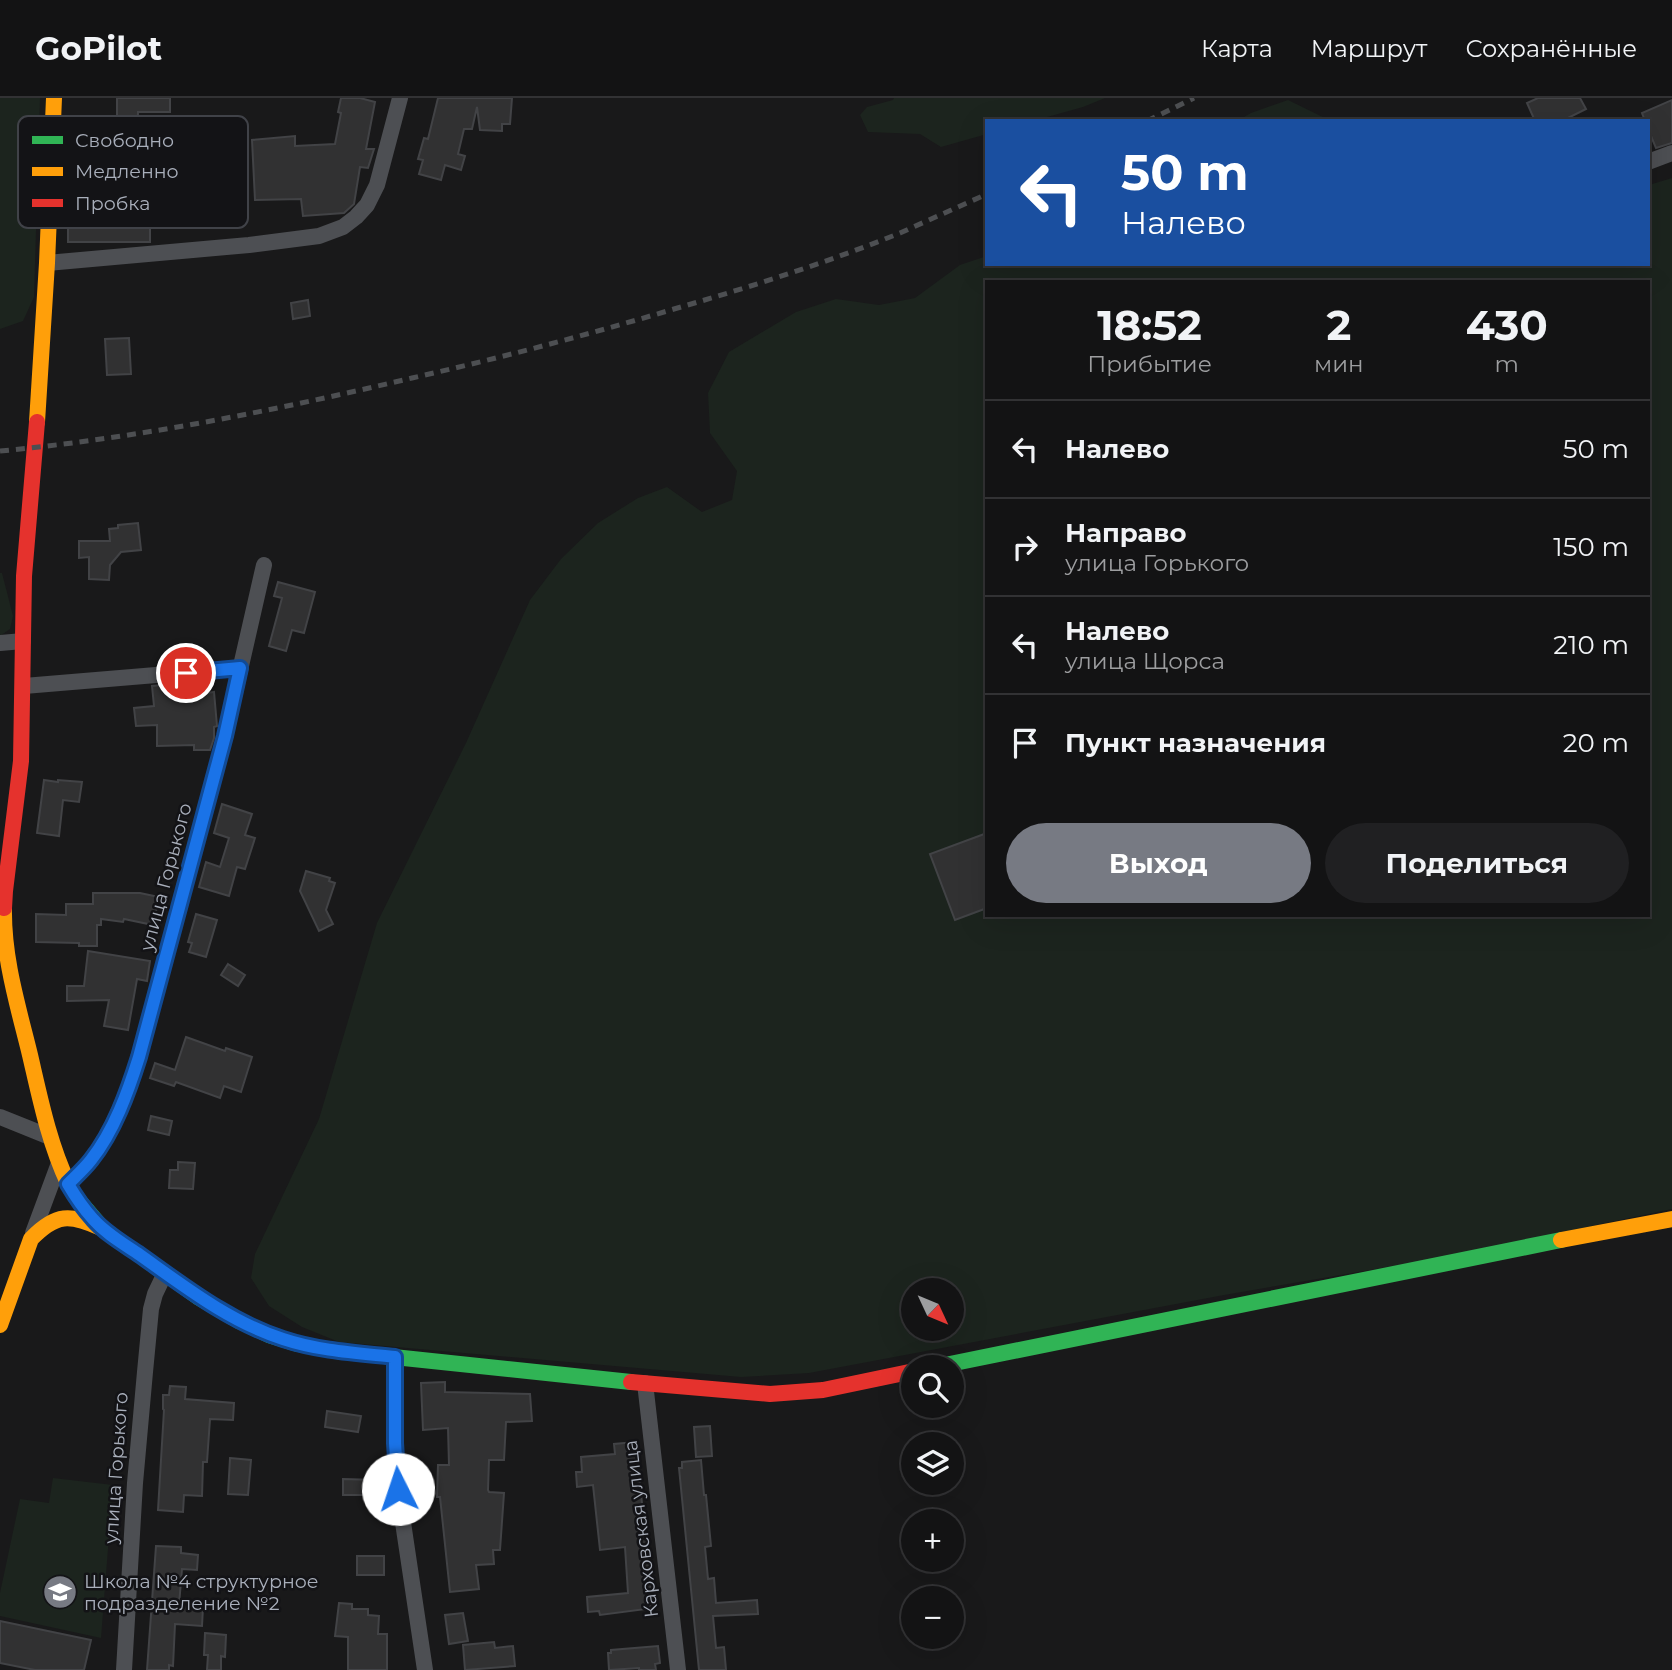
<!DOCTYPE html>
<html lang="ru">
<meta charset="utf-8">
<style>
body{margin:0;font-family:Montserrat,sans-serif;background:#202022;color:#f1f3f6;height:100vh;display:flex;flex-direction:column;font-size:26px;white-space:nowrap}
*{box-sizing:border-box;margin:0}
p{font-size:23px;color:#9d9ea0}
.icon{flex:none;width:38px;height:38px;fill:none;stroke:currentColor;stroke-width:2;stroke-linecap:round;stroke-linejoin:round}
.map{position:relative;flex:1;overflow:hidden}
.side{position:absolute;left:985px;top:182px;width:665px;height:637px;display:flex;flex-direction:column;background:#131314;border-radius:0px;box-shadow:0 7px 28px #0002,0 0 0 2px #323234}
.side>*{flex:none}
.banner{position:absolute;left:985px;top:21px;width:665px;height:147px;border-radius:0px;box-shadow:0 7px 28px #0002,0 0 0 2px #323234;background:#1a4fa0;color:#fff;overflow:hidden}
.needle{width:46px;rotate:134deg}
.buttons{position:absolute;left:901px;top:1180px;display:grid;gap:14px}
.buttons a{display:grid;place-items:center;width:63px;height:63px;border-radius:50%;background:#131314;box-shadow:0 7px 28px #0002,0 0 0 2px #323234;font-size:35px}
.pin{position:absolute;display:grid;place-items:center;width:60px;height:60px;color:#fff;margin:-30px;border:4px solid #fff;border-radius:50%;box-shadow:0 2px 7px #0007}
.me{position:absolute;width:77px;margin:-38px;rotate:356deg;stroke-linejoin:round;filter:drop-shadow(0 0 5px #0008)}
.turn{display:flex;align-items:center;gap:24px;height:147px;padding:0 21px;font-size:32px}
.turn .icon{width:91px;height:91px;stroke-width:2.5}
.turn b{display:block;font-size:49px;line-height:60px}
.eta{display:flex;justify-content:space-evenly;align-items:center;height:119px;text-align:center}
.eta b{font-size:42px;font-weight:700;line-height:49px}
.primary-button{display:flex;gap:14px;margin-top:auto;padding:14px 21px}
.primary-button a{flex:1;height:80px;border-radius:42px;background:#777a83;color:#fff;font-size:28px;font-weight:700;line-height:80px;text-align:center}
.primary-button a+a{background:#202022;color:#f1f3f6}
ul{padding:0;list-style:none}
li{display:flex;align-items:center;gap:21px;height:98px;padding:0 21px;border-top:2px solid #323234}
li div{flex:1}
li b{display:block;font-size:26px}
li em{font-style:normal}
header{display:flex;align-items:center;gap:42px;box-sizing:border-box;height:98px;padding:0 35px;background:#131314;border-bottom:2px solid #323234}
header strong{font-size:33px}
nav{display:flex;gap:38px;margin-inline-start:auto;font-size:24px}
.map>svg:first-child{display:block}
</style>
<header>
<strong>GoPilot</strong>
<nav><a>Карта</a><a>Маршрут</a><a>Сохранённые</a></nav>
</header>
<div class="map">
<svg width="1672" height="1572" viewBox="0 0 1672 1572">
<rect width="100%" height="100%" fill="#19191a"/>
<g fill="#1c241e" fill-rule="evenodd">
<path d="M 0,0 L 40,0 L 34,199 L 23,223 L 0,231 Z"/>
<path d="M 894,0 L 1105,0 L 1083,9 L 1033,23 L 987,23 L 987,36 L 941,49 L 920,36 L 868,34 L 860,17 L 867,9 L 893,2 Z"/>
<path d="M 1288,2 L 1331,23 L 1237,23 L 1251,15 Z"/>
<path d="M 1672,80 L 1672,1111 L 1440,1160 L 1224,1197 L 809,1275 L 741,1279 L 339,1244 L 302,1229 L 269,1208 L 251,1180 L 255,1156 L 319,1021 L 377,825 L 466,645 L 530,502 L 561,461 L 598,425 L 638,400 L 667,389 L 702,414 L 732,402 L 737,373 L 710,335 L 708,295 L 729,254 L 796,214 L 836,201 L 879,207 L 915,200 L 960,167 L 987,158 L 987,166 L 1648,166 L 1649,87 ZM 987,184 L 1648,184 L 1648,817 L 987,817 ZM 914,1192 L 952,1192 L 952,1230 L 914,1230 Z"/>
<path d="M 0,475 L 2,475 L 13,518 L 10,531 L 0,538 Z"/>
<path d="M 53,1380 L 113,1387 L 101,1540 L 0,1518 L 0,1495 L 20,1401 L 49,1405 Z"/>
</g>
<g fill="#313132" stroke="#424346" stroke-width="2">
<path d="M 117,0 L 170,0 L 170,14 L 138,14 L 137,59 L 117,59 Z"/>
<path d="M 341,0 L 360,0 L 375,4 L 366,51 L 374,51 L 368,70 L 360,69 L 354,106 L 344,115 L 303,118 L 301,101 L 255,102 L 252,42 L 295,38 L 295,48 L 335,46 L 341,15 L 338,14 Z"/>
<path d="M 438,0 L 512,0 L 510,26 L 502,26 L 502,33 L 480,32 L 477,9 L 472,31 L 464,31 L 458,56 L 465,58 L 461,72 L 445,67 L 441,82 L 419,76 L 423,62 L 418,61 L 424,40 L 428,41 Z"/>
<path d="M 1538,0 L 1580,0 L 1586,11 L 1562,23 L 1535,23 L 1527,5 Z"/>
<path d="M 1672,2 L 1672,45 L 1656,50 L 1648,31 L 1648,23 L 1645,23 L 1642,15 Z"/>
<path d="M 150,94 L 150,144 L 68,144 L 68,95 Z"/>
<path d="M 308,202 L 310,218 L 293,221 L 291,205 Z"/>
<path d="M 129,240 L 131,276 L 107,277 L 105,241 Z"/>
<path d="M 138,425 L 141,452 L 121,454 L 110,467 L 109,482 L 89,481 L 89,459 L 79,460 L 79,443 L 110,443 L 109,431 L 118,430 L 118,427 Z"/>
<path d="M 278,484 L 315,494 L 304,535 L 292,532 L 286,553 L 269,548 L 282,500 L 274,498 Z"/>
<path d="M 184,585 L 185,598 L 214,594 L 217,628 L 214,629 L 214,640 L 210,652 L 194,652 L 194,647 L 157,648 L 157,627 L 136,628 L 134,610 L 154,608 L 152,588 Z"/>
<path d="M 44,682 L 58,684 L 58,682 L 82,684 L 79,704 L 63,702 L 59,738 L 37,735 Z"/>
<path d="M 222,706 L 252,716 L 245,737 L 255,740 L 245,771 L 237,769 L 229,798 L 199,789 L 206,764 L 220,769 L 229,740 L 214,735 Z"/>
<path d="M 987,735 L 987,810 L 955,822 L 930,756 Z"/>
<path d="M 306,773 L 330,780 L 329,783 L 335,785 L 326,812 L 333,826 L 319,833 L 300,793 Z"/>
<path d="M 93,795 L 140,795 L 159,799 L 153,827 L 124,821 L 123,824 L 101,821 L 101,827 L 97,827 L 97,848 L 79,848 L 79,845 L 36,844 L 36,816 L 66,817 L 66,806 L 93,806 Z"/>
<path d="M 196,816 L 217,822 L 206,859 L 189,854 L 192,845 L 188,844 Z"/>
<path d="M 88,853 L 150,863 L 147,883 L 137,881 L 128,932 L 104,928 L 109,902 L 67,903 L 67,888 L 84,888 Z"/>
<path d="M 228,866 L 245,877 L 238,888 L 221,877 Z"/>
<path d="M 186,939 L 225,953 L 226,950 L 252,959 L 241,994 L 224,988 L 220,1000 L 176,984 L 174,988 L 150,980 L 155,965 L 175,972 Z"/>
<path d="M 151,1018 L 172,1023 L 169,1037 L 148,1032 Z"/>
<path d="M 178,1064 L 195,1065 L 193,1091 L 169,1090 L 170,1072 L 178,1072 Z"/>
<path d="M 445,1284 L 445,1294 L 530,1296 L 532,1323 L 506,1324 L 504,1362 L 489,1362 L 488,1392 L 489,1394 L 504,1395 L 500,1452 L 493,1452 L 494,1466 L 476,1467 L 479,1491 L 450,1494 L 440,1399 L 437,1399 L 438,1367 L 449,1367 L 448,1330 L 423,1332 L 421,1285 Z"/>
<path d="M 170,1288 L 186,1289 L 185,1301 L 234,1305 L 233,1322 L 210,1321 L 207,1364 L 203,1364 L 202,1398 L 184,1397 L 183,1414 L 158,1412 L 164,1312 L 163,1311 L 163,1297 L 169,1297 Z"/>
<path d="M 327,1313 L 361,1318 L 358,1334 L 325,1329 Z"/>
<path d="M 710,1328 L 712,1358 L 696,1359 L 694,1329 Z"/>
<path d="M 635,1344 L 654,1510 L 600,1517 L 599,1513 L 588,1514 L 587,1499 L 628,1495 L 625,1449 L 600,1452 L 593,1387 L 577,1389 L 576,1374 L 582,1374 L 581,1359 L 615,1356 L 614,1346 Z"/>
<path d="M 230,1360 L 251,1362 L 248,1397 L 228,1396 Z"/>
<path d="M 701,1362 L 704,1397 L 706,1397 L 711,1448 L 705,1449 L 708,1481 L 714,1480 L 716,1505 L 757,1502 L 758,1516 L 713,1518 L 716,1550 L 724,1549 L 726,1572 L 699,1572 L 679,1370 L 682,1370 L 682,1364 Z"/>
<path d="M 343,1381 L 377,1382 L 377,1397 L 343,1397 Z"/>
<path d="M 156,1448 L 181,1449 L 181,1455 L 198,1457 L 197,1472 L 182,1471 L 179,1507 L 203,1509 L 202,1528 L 175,1526 L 173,1568 L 169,1567 L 169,1572 L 147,1572 Z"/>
<rect x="357" y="1458" width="27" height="19"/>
<path d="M 339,1505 L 352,1506 L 352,1511 L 368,1511 L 368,1517 L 379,1518 L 378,1536 L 387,1536 L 387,1572 L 348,1572 L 348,1539 L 335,1538 Z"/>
<path d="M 463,1515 L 468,1543 L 449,1546 L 445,1517 Z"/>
<path d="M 0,1523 L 91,1542 L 84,1572 L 35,1572 L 0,1565 Z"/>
<path d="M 205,1535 L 226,1537 L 225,1559 L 221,1558 L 221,1572 L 207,1572 L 208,1557 L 204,1557 Z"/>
<path d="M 494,1544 L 495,1550 L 513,1548 L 515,1568 L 465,1572 L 463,1547 Z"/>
<path d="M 658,1548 L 660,1565 L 655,1566 L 656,1572 L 639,1572 L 639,1570 L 609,1572 L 608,1555 L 611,1555 L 611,1552 Z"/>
</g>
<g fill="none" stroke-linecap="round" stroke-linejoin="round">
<g stroke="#4d4f53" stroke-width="16">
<path d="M 1648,64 L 1672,55"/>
<path d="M 47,165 L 249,147 L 319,138 L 343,129 L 356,119 L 367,107 L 377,87 L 400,0"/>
<path d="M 0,545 L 23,543"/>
<path d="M 24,588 L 240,570"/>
<path d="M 0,1019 L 50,1039"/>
<path d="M 68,1086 C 76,1078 84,1071 91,1062 C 113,1033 128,994 139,959 L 225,638 L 264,467"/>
<path d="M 33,1135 L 59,1065"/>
<path d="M 395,1259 L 395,1345 L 398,1391 L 425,1572"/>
<path d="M 645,1285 L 678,1572"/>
<path d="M 124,1572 L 135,1385 L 145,1274 L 151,1211 L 155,1196 L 165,1175"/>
</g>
<g stroke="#30b455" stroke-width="16">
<path d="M 68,1085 L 75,1098 L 103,1131 L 198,1199 L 239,1223 L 269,1237 L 298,1246 L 337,1253 L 631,1284"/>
<path d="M 935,1269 L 1561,1142"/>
</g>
<g stroke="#ff9f0a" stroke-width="16">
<path d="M 37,324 L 47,165 L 54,0"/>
<path d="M 4,810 C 3,860 18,908 30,957 C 40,1000 49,1045 68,1085"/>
<path d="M 1561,1142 L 1672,1121"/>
<path d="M 0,1227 L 31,1141 C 56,1115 70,1116 101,1130"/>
</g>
<g stroke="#e5322d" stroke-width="16">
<path d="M 4,810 L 5,793 L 21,663 L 24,478 L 37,324"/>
<path d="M 631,1284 L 770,1296 L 823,1292 L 914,1273"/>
</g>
<g stroke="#4d4f52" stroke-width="5" stroke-dasharray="9 7" stroke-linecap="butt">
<path d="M 1147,23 L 1194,0"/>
<path d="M 0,353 C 139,340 277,312 412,280 C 500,260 587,237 674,211 C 750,189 826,165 900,135 C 929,122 958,109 987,96"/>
</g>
</g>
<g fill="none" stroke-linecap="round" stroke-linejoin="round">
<g stroke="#114b97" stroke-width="18">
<path id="route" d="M 186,575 L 240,570 L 225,638 L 139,959 C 128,994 114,1033 91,1062 C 84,1071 76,1078 68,1086 C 75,1098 83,1110 93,1121 C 106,1136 124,1146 140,1157 C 185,1189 230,1224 283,1241 C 319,1253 357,1255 395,1259 L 395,1345 L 398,1391"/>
</g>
<use href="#route" stroke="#1a73e8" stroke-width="12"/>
</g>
<defs>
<g id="school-disc" transform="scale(1.75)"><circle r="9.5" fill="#777a83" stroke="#131316"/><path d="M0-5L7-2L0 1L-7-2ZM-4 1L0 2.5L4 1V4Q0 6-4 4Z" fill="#fff"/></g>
</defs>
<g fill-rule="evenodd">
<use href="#school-disc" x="60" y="1494"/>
</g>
<g text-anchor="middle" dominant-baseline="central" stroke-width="5" stroke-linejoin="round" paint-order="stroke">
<g font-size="19" fill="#a9afbb" stroke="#131316">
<text transform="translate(166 779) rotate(-75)">улица Горького</text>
<text transform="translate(116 1370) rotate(-86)">улица Горького</text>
<text transform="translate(641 1431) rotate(-97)">Карховская улица</text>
</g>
<g font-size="19" fill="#a9afbb" stroke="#131316" text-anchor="start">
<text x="84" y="1483">Школа №4 структурное<tspan x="84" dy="22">подразделение №2</tspan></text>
</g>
</g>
<rect x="18" y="18" width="230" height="112" rx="10" fill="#131316" stroke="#404248" stroke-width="2"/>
<rect x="32" y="38" width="31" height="8" fill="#30b455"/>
<rect x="32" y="69" width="31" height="9" fill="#ff9f0a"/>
<rect x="32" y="101" width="31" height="8" fill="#e5322d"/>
<g font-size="19" fill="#a9afbb">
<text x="75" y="49">Свободно</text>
<text x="75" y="80">Медленно</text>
<text x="75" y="112">Пробка</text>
</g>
</svg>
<div class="buttons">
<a><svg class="needle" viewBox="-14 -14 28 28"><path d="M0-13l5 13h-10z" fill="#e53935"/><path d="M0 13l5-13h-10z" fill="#9d9ea0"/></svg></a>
<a><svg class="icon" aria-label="search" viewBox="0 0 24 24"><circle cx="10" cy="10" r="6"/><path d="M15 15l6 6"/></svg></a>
<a><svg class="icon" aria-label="layers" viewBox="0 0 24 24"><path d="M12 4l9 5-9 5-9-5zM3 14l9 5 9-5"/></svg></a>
<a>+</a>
<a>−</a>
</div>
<div class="pin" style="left:186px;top:575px;background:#d93025"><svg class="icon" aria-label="arrive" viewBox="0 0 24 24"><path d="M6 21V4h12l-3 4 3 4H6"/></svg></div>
<svg class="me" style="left:398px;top:1391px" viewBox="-20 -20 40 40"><circle r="19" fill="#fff"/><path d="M0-13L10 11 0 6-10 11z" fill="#1a73e8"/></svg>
<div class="banner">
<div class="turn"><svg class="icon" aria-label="left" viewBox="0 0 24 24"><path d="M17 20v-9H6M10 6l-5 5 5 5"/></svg><div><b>50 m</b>Налево</div></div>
</div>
<section class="side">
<div class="eta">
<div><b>18:52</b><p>Прибытие</p></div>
<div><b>2</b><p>мин</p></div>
<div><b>430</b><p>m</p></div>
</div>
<ul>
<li><svg class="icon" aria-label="left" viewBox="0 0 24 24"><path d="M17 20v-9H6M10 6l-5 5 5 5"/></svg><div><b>Налево</b></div><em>50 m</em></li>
<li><svg class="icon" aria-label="right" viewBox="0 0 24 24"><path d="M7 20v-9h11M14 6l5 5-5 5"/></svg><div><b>Направо</b><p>улица Горького</p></div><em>150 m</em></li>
<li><svg class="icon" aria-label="left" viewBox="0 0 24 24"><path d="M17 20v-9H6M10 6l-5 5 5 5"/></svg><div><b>Налево</b><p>улица Щорса</p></div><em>210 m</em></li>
<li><svg class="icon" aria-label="arrive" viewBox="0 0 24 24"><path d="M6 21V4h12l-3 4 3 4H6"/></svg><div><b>Пункт назначения</b></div><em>20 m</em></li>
</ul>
<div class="primary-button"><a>Выход</a><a>Поделиться</a></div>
</section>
</div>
